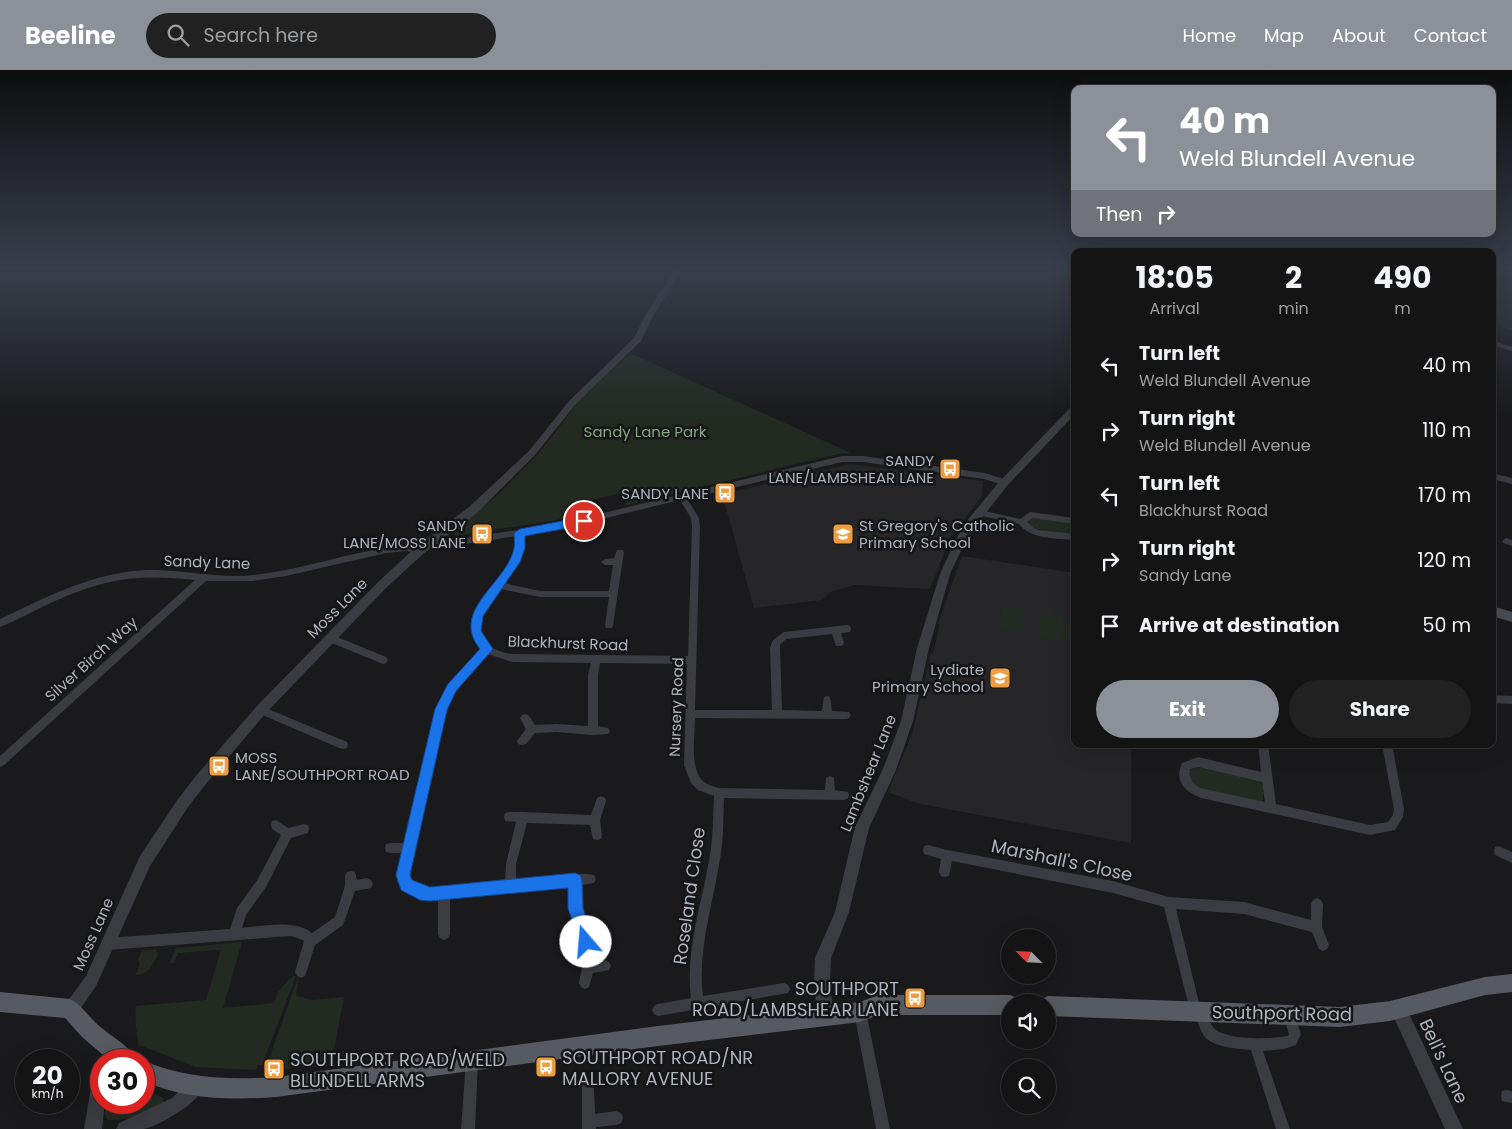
<!DOCTYPE html>
<style>
body{margin:0;font-family:Poppins,sans-serif;background:#212122;color:#f1f3f6;height:100vh;display:flex;flex-direction:column;font-size:19px;white-space:nowrap}
*{box-sizing:border-box;margin:0}
p{font-size:16px;color:#9d9ea0}
.icon{flex:none;width:28px;height:28px;fill:none;stroke:currentColor;stroke-width:2;stroke-linecap:round;stroke-linejoin:round}
.map{position:relative;flex:1;overflow:hidden}
.drawer{position:absolute;left:1071px;top:178px;width:425px;height:500px;display:flex;flex-direction:column;background:#141415;border-radius:10px;box-shadow:0 5px 20px #0002,0 0 0 1px #333334}
.drawer>*{flex:none}
.top-card{position:absolute;left:1071px;top:15px;width:425px;height:152px;border-radius:10px;box-shadow:0 5px 20px #0002,0 0 0 1px #333334;background:#8c9099;color:#fff;overflow:hidden}
.needle{width:32px;rotate:294deg}
.buttons{position:absolute;left:1001px;top:859px;display:grid;gap:10px}
.buttons a{display:grid;place-items:center;width:55px;height:55px;border-radius:50%;background:#141415;box-shadow:0 5px 20px #0002,0 0 0 1px #333334;font-size:25px}
.speed{position:absolute;left:15px;top:979px;display:flex;gap:10px;font-size:25px;font-weight:700;text-align:center}
.speed>*{display:grid;place-content:center;width:65px;height:65px;border-radius:50%;background:#141415;box-shadow:0 5px 20px #0002,0 0 0 1px #333334;line-height:1}
.speed small{font-size:12px;font-weight:400}
.speed .limit{border:8px solid #d22;background:#fff;color:#111}
.pin{position:absolute;display:grid;place-items:center;width:42px;height:42px;color:#fff;margin:-21px;border:2px solid #fff;border-radius:50%;box-shadow:0 1px 5px #0007}
.me{position:absolute;width:55px;margin:-28px;rotate:342deg;stroke-linejoin:round;filter:drop-shadow(0 0 4px #0008)}
.turn{display:flex;align-items:center;gap:18px;height:105px;padding:0 25px;font-size:22px}
.turn .icon{width:65px;height:65px;stroke-width:2.5}
.turn b{display:block;font-size:35px;line-height:42px}
.then{display:flex;align-items:center;height:48px;padding:0 25px;background:#0003;gap:10px;font-size:19px}
.eta{display:flex;justify-content:space-evenly;align-items:center;height:85px;text-align:center}
.eta b{font-size:30px;font-weight:700;line-height:35px}
.button{display:flex;gap:10px;margin-top:auto;padding:10px 25px}
.button a{flex:1;height:58px;border-radius:30px;background:#8c9099;color:#fff;font-size:20px;font-weight:700;line-height:58px;text-align:center}
.button a+a{background:#212122;color:#f1f3f6}
ul{padding:0;list-style:none}
li{display:flex;align-items:center;gap:15px;height:65px;padding:0 25px}
li div{flex:1}
li b{display:block;font-size:19px}
li em{font-style:normal}
header{display:flex;align-items:center;gap:30px;box-sizing:border-box;height:70px;padding:0 25px;background:#8c9099;color:#fff}
header strong{font-size:24px}
nav{display:flex;gap:28px;margin-inline-start:auto;font-size:18px}
.search{width:350px;height:45px;background:#212122;display:flex;align-items:center;gap:12px;box-sizing:border-box;padding:0 18px;border-radius:28px;color:#9d9ea0;font-size:19px}
.map>svg:first-child{display:block}
</style>
<header>
<strong>Beeline</strong>
<div class="search"><svg class="icon" aria-label="search" viewBox="0 0 24 24"><circle cx="10" cy="10" r="6"/><path d="M15 15l6 6"/></svg>Search here</div>
<nav><a>Home</a><a>Map</a><a>About</a><a>Contact</a></nav>
</header>
<div class="map">
<svg width="1512" height="1059" viewBox="0 0 1512 1059">
<rect width="100%" height="100%" fill="#1a1a1c"/>
<g fill="#262629">
<path d="M 850,394 L 983,411 L 982,426 L 950,468 L 930,519 L 854,515 L 830,522 L 822,530 L 754,538 L 722,424 Z"/>
<path d="M 962,486 L 1075,503 L 1075,674 L 1131,674 L 1131,773 L 952,740 L 917,733 L 888,722 L 912,664 L 931,583 L 933,583 L 939,558 L 939,551 Z"/>
</g>
<g fill="#222a22">
<path d="M 1493,207 L 1512,212 L 1512,260 L 1493,255 Z"/>
<path d="M 630,283 L 851,383 L 838,384 L 627,435 L 621,423 L 566,436 L 569,448 L 455,466 L 453,462 L 500,423 L 538,384 L 579,331 Z"/>
<path d="M 1032,447 L 1075,452 L 1075,466 L 1032,458 L 1027,453 L 1027,450 Z"/>
<path d="M 1002,534 L 1023,538 L 1021,565 L 1006,559 L 1006,562 L 999,560 Z"/>
<path d="M 1041,543 L 1063,546 L 1063,551 L 1075,553 L 1075,571 L 1063,569 L 1062,573 L 1039,567 Z"/>
<path d="M 1197,697 L 1259,711 L 1263,716 L 1263,730 L 1262,732 L 1202,719 C 1194,715 1187,710 1190,700 Z"/>
<path d="M 242,872 L 223,938 L 274,933 L 278,922 L 292,906 L 296,906 L 262,995 L 258,995 L 256,1000 L 196,997 L 139,975 C 137,969 134,942 136,936 L 206,930 L 221,880 L 178,883 L 174,893 L 169,893 L 176,878 Z"/>
<path d="M 156,879 L 158,885 C 152,895 148,906 135,905 L 140,894 L 138,890 L 142,880 Z"/>
<path d="M 299,905 L 296,926 L 312,930 L 344,927 L 332,990 L 326,990 L 325,996 L 278,999 L 279,995 L 271,996 L 269,1000 L 265,1000 Z"/>
<path d="M 154,1025 L 162,1027 L 165,1033 C 146,1042 130,1051 108,1050 L 105,1045 L 105,1033 L 113,1033 L 115,1037 L 124,1042 L 138,1037 Z"/>
</g>
<g fill="none" stroke-linecap="round" stroke-linejoin="round">
<g fill="#3b3c41" fill-rule="evenodd">
<path d="M 1492,271 L 1512,277 L 1512,281 L 1492,275 Z"/>
<path d="M 842,386 L 863,386 L 985,403 L 1007,410 L 1008,412 L 1004,415 L 984,409 L 863,392 L 842,392 L 687,429 L 699,448 L 700,456 L 695,640 L 772,640 L 770,578 L 773,570 L 784,562 L 847,555 L 850,556 L 851,559 L 850,562 L 841,563 L 844,573 L 842,576 L 836,576 L 832,564 L 786,569 L 780,575 L 780,578 L 782,640 L 822,641 L 824,627 L 827,626 L 830,627 L 832,641 L 849,642 L 851,645 L 849,648 L 846,649 L 695,648 C 695,666 689,700 704,712 C 708,715 714,717 719,718 L 825,720 L 826,708 L 830,706 L 834,708 L 835,720 L 848,722 L 849,725 L 848,728 L 844,730 L 724,728 C 723,748 724,769 720,789 C 713,834 697,881 703,926 L 784,913 L 788,915 L 790,919 L 788,923 L 658,946 L 654,944 L 652,940 L 654,936 L 658,934 L 691,928 C 685,882 701,836 709,791 C 713,770 713,748 714,726 L 698,720 L 691,713 L 684,695 L 687,594 L 600,593 L 598,605 L 598,656 L 608,658 L 610,661 L 608,664 L 593,665 L 556,662 L 535,663 L 526,674 L 522,675 L 518,674 L 517,671 L 526,659 L 520,648 L 522,645 C 529,642 531,649 535,655 L 556,654 L 588,656 L 588,605 L 591,593 L 512,592 L 488,584 C 472,601 456,618 446,639 L 414,778 L 409,809 L 414,814 L 430,818 L 505,811 L 506,794 L 516,752 L 505,751 L 504,747 L 505,743 L 509,742 L 523,742 L 591,745 L 597,728 L 601,726 L 605,728 L 606,731 L 600,750 L 602,765 L 601,769 L 597,770 L 593,769 L 590,755 L 527,753 L 516,794 L 516,810 C 530,809 584,801 594,805 L 596,809 L 594,813 L 581,815 L 581,838 L 592,872 L 593,891 L 605,890 L 609,892 L 611,896 L 609,900 L 593,903 L 589,917 L 585,919 L 581,917 L 579,913 L 582,897 L 580,872 L 569,838 L 569,816 L 450,828 L 450,864 L 448,868 L 444,870 L 440,868 L 438,864 L 438,829 C 424,830 404,826 397,811 L 403,783 L 390,783 L 386,782 L 385,778 L 386,774 L 390,773 L 405,773 L 436,639 L 452,612 L 481,579 C 449,545 504,514 514,486 C 516,480 516,472 516,466 L 458,475 L 432,474 L 429,473 L 428,471 L 429,469 L 458,469 L 557,454 ZM 680,430 L 691,448 L 692,456 L 688,586 L 512,584 C 466,576 479,546 500,519 L 540,527 L 609,527 L 605,555 L 606,558 L 612,558 L 613,555 L 624,482 L 623,480 L 617,480 L 614,488 L 605,489 L 601,492 L 605,495 L 613,495 L 609,521 L 540,521 L 504,513 C 517,497 524,486 524,465 L 557,460 Z"/>
<path d="M 1492,403 L 1512,408 L 1512,414 L 1492,409 Z"/>
<path d="M 980,440 L 1020,449 L 1030,442 L 1075,448 L 1075,454 L 1032,448 L 1027,452 L 1034,458 L 1039,460 L 1075,464 L 1075,470 C 1057,468 1031,470 1019,454 L 977,445 L 976,443 L 977,441 Z"/>
<path d="M 1506,468 L 1512,470 L 1512,476 L 1503,473 L 1502,471 Z"/>
<path d="M 407,475 L 422,479 L 423,481 L 419,484 L 407,481 L 386,483 L 286,506 L 252,511 L 206,511 L 4,695 L 0,697 L 0,686 L 195,510 C 138,504 106,508 53,532 C 35,540 18,550 0,557 L 0,549 C 47,527 94,502 147,500 C 183,499 218,509 254,505 C 306,499 355,480 407,475 Z"/>
<path d="M 330,564 L 386,587 L 388,590 L 386,593 L 383,594 L 327,571 L 325,568 L 327,565 Z"/>
<path d="M 1492,625 L 1512,626 L 1512,634 L 1492,633 Z"/>
<path d="M 261,636 L 347,672 L 348,675 L 347,678 L 343,679 L 339,678 L 258,643 L 256,640 L 258,637 Z"/>
<path d="M 1258,674 L 1268,674 L 1276,734 L 1370,755 L 1388,752 L 1393,745 L 1394,739 L 1382,674 L 1392,674 L 1404,739 L 1403,747 L 1395,760 L 1370,765 L 1201,728 C 1184,721 1174,711 1182,693 L 1198,687 L 1261,702 ZM 1198,697 L 1262,712 L 1265,732 L 1200,718 C 1193,713 1188,709 1190,699 Z"/>
<path d="M 276,750 L 288,758 L 304,754 L 308,755 L 309,759 L 308,763 L 291,768 L 266,817 L 246,845 L 242,858 C 261,856 297,849 312,863 L 335,847 L 345,816 L 345,806 L 347,802 L 351,801 L 355,802 L 357,810 L 367,808 L 371,810 L 373,814 L 371,818 L 355,821 L 343,855 L 315,875 L 305,906 L 301,908 L 297,906 L 295,902 L 304,871 L 303,870 L 291,866 L 107,880 L 103,878 L 101,874 L 103,870 L 107,868 L 230,859 L 237,838 L 258,809 L 281,765 L 272,759 L 271,755 L 272,751 Z"/>
<path d="M 928,775 L 947,780 L 1113,811 L 1169,827 L 1244,832 L 1311,850 L 1311,834 L 1313,830 L 1317,828 L 1321,830 L 1323,834 L 1322,857 L 1329,875 L 1327,879 L 1323,881 L 1319,879 L 1312,862 L 1244,844 L 1176,839 L 1200,937 L 1205,939 C 1208,944 1209,952 1213,957 C 1224,971 1272,969 1288,966 L 1289,964 L 1283,945 L 1285,941 L 1289,939 L 1293,941 L 1301,964 L 1296,975 L 1284,979 L 1263,981 L 1290,1059 L 1276,1059 L 1251,980 C 1238,979 1212,977 1204,966 C 1200,960 1198,953 1196,947 L 1191,945 L 1164,837 L 1113,823 L 952,791 L 949,806 L 945,807 L 941,806 L 939,802 L 941,789 L 924,784 L 923,780 L 924,776 Z"/>
<path d="M 1499,776 L 1512,782 L 1512,793 L 1495,785 L 1494,781 L 1495,777 Z"/>
<path d="M 860,936 L 864,938 L 866,942 L 890,1059 L 876,1059 L 854,942 L 856,938 Z"/>
<path d="M 472,985 L 476,987 L 478,991 L 475,1059 L 461,1059 L 466,991 L 468,987 Z"/>
<path d="M 588,1012 L 593,1013 L 594,1018 L 595,1044 L 616,1041 L 621,1043 L 623,1048 L 621,1053 L 616,1055 L 596,1057 L 596,1059 L 582,1059 L 582,1018 L 583,1013 Z"/>
<path d="M 1507,1020 L 1512,1021 L 1512,1033 L 1502,1031 L 1501,1026 L 1502,1021 Z"/>
</g>
<g fill="#3b3c41" fill-rule="evenodd">
<path d="M 674,200 L 682,200 L 653,246 L 641,271 L 575,335 L 535,385 L 477,443 L 423,484 L 386,518 L 265,644 L 205,715 L 188,737 L 150,796 L 96,916 L 76,945 L 70,947 L 64,945 L 62,939 L 86,906 L 140,786 L 178,729 L 195,707 L 257,636 L 378,512 L 415,478 L 469,437 L 529,381 L 569,331 L 634,268 L 645,246 Z"/>
<path d="M 1075,335 L 1075,344 L 1007,416 L 974,458 L 966,470 L 950,504 L 929,578 L 913,651 L 896,700 L 869,758 L 849,842 L 831,888 L 830,910 L 833,945 L 831,951 L 825,953 L 819,951 L 817,945 L 814,910 L 815,888 L 835,842 L 855,757 L 883,699 L 901,651 L 917,578 L 940,504 L 956,469 L 966,452 L 999,412 L 1072,336 Z"/>
<path d="M 1398,931 L 1404,933 L 1463,1059 L 1445,1059 L 1390,939 L 1392,933 Z"/>
<path d="M 101,998 L 101,1032 L 105,1032 L 102,1059 L 84,1059 L 93,1006 L 95,1000 Z"/>
<path d="M 196,1009 L 202,1011 L 204,1017 C 197,1034 162,1054 144,1059 C 136,1059 125,1059 116,1059 L 119,1053 L 172,1028 L 190,1011 Z"/>
</g>
<path fill="#494c51" fill-rule="evenodd" d="M 1492,536 L 1512,542 L 1512,552 L 1492,546 Z"/>
<g fill="#575a60" fill-rule="evenodd">
<path d="M 1512,904 L 1512,922 L 1485,925 L 1390,951 L 1340,957 L 1048,946 L 1048,932 L 1040,932 L 1041,929 L 1048,926 L 1340,937 L 1390,931 L 1485,907 Z"/>
<path d="M 0,922 L 70,929 C 81,934 87,945 96,953 C 108,965 130,975 136,990 L 109,990 L 82,967 L 65,948 L 0,942 Z"/>
<path d="M 878,925 L 1010,925 L 1017,928 L 1019,932 L 1010,932 L 1010,945 L 878,945 L 860,952 L 658,976 L 276,1027 C 230,1030 186,1030 144,1011 L 144,991 C 187,1009 230,1010 276,1007 L 658,956 L 860,932 Z"/>
</g>
</g>
<linearGradient id="sky" x2="0" y2="1"><stop stop-color="#0e0e0f"/><stop offset="0.57" stop-color="#383e4b"/><stop offset="1" stop-color="#383e4b" stop-opacity="0"/></linearGradient>
<rect width="1512" height="348" fill="url(#sky)"/>
<path fill="#1a73e8" stroke="#114b97" d="M 584,447 L 589,451 L 588,454 L 525,466 L 525,478 L 520,492 L 483,546 L 481,561 L 493,579 L 456,621 L 447,640 L 410,805 L 412,810 L 430,817 L 575,803 L 580,805 L 582,810 L 583,838 L 593,872 L 591,877 L 586,880 L 581,877 L 568,838 L 568,818 L 430,831 L 420,830 L 401,820 L 396,805 L 435,639 L 448,614 L 480,579 C 449,540 507,514 514,478 C 515,474 514,468 514,463 L 520,459 Z"/>
<defs>
<g id="bus-square" transform="scale(1.125)"><rect x="-9" y="-9" width="18" height="18" rx="4" fill="#ee9d40" stroke="#151517"/><path d="M-5-6H5V4H4V6H2V4H-2V6H-4V4H-5ZM-3.5-4V0h7V-4ZM-3.5 1.2v1.5H-2V1.2ZM2 1.2v1.5H3.5V1.2Z" fill="#fff"/></g>
<g id="school-square" transform="scale(1.125)"><rect x="-9" y="-9" width="18" height="18" rx="4" fill="#ee9d40" stroke="#151517"/><path d="M0-5L7-2L0 1L-7-2ZM-4 1L0 2.5L4 1V4Q0 6-4 4Z" fill="#fff"/></g>
</defs>
<g fill-rule="evenodd">
<use href="#bus-square" x="950" y="399"/>
<use href="#bus-square" x="725" y="423"/>
<use href="#bus-square" x="482" y="464"/>
<use href="#school-square" x="843" y="464"/>
<use href="#school-square" x="1000" y="608"/>
<use href="#bus-square" x="219" y="696"/>
<use href="#bus-square" x="915" y="928"/>
<use href="#bus-square" x="546" y="997"/>
<use href="#bus-square" x="274" y="999"/>
</g>
<g text-anchor="middle" dominant-baseline="central" stroke-width="5" stroke-linejoin="round" paint-order="stroke">
<g font-size="15" fill="#87a584" stroke="#151517">
<text x="645" y="361">Sandy Lane Park</text>
</g>
<g font-size="15" fill="#adb3bb" stroke="#151517" text-anchor="end">
<text x="934" y="390">SANDY<tspan x="934" dy="17">LANE/LAMBSHEAR LANE</tspan></text>
<text x="709" y="423">SANDY LANE</text>
<text x="466" y="455">SANDY<tspan x="466" dy="17">LANE/MOSS LANE</tspan></text>
<text x="859" y="455" text-anchor="start">St Gregory's Catholic<tspan x="859" dy="17">Primary School</tspan></text>
<text x="984" y="599">Lydiate<tspan x="984" dy="17">Primary School</tspan></text>
<text x="235" y="687" text-anchor="start">MOSS<tspan x="235" dy="17">LANE/SOUTHPORT ROAD</tspan></text>
</g>
<g font-size="15" fill="#adb3bb" stroke="#151517">
<text transform="translate(207 492) rotate(2)">Sandy Lane</text>
<text transform="translate(337 538) rotate(-45)">Moss Lane</text>
<text transform="translate(568 573) rotate(2)">Blackhurst Road</text>
<text transform="translate(91 589) rotate(-42)">Silver Birch Way</text>
<text transform="translate(676 637) rotate(-88)">Nursery Road</text>
<text transform="translate(868 703) rotate(-68)">Lambshear Lane</text>
<text transform="translate(93 864) rotate(-66)">Moss Lane</text>
</g>
<g font-size="18" fill="#adb3bb" stroke="#151517">
<text transform="translate(1062 790) rotate(12)">Marshall's Close</text>
<text transform="translate(689 826) rotate(-82)">Roseland Close</text>
<text transform="translate(1282 943) rotate(1)">Southport Road</text>
<text transform="translate(1444 991) rotate(65)">Bell's Lane</text>
</g>
<g font-size="18" fill="#adb3bb" stroke="#151517" text-anchor="start">
<text x="899" y="918" text-anchor="end">SOUTHPORT<tspan x="899" dy="21">ROAD/LAMBSHEAR LANE</tspan></text>
<text x="562" y="987">SOUTHPORT ROAD/NR<tspan x="562" dy="21">MALLORY AVENUE</tspan></text>
<text x="290" y="989">SOUTHPORT ROAD/WELD<tspan x="290" dy="21">BLUNDELL ARMS</tspan></text>
</g>
</g>
</svg>
<div class="buttons">
<a><svg class="needle" viewBox="-14 -14 28 28"><path d="M0-13l5 13h-10z" fill="#e53935"/><path d="M0 13l5-13h-10z" fill="#9d9ea0"/></svg></a>
<a><svg class="icon" aria-label="sound" viewBox="0 0 24 24"><path d="M4 9h4l5-4v14l-5-4H4zM17 9q2 3 0 6"/></svg></a>
<a><svg class="icon" aria-label="search" viewBox="0 0 24 24"><circle cx="10" cy="10" r="6"/><path d="M15 15l6 6"/></svg></a>
</div>
<div class="speed"><div>20<small>km/h</small></div><div class="limit">30</div></div>
<div class="pin" style="left:584px;top:451px;background:#d93025"><svg class="icon" aria-label="arrive" viewBox="0 0 24 24"><path d="M6 21V4h12l-3 4 3 4H6"/></svg></div>
<svg class="me" style="left:586px;top:872px" viewBox="-20 -20 40 40"><circle r="19" fill="#fff"/><path d="M0-13L10 11 0 6-10 11z" fill="#1a73e8"/></svg>
<div class="top-card">
<div class="turn"><svg class="icon" aria-label="left" viewBox="0 0 24 24"><path d="M17 20v-9H6M10 6l-5 5 5 5"/></svg><div><b>40 m</b>Weld Blundell Avenue</div></div>
<div class="then">Then<svg class="icon" aria-label="right" viewBox="0 0 24 24"><path d="M7 20v-9h11M14 6l5 5-5 5"/></svg></div>
</div>
<section class="drawer">
<div class="eta">
<div><b>18:05</b><p>Arrival</p></div>
<div><b>2</b><p>min</p></div>
<div><b>490</b><p>m</p></div>
</div>
<ul>
<li><svg class="icon" aria-label="left" viewBox="0 0 24 24"><path d="M17 20v-9H6M10 6l-5 5 5 5"/></svg><div><b>Turn left</b><p>Weld Blundell Avenue</p></div><em>40 m</em></li>
<li><svg class="icon" aria-label="right" viewBox="0 0 24 24"><path d="M7 20v-9h11M14 6l5 5-5 5"/></svg><div><b>Turn right</b><p>Weld Blundell Avenue</p></div><em>110 m</em></li>
<li><svg class="icon" aria-label="left" viewBox="0 0 24 24"><path d="M17 20v-9H6M10 6l-5 5 5 5"/></svg><div><b>Turn left</b><p>Blackhurst Road</p></div><em>170 m</em></li>
<li><svg class="icon" aria-label="right" viewBox="0 0 24 24"><path d="M7 20v-9h11M14 6l5 5-5 5"/></svg><div><b>Turn right</b><p>Sandy Lane</p></div><em>120 m</em></li>
<li><svg class="icon" aria-label="arrive" viewBox="0 0 24 24"><path d="M6 21V4h12l-3 4 3 4H6"/></svg><div><b>Arrive at destination</b></div><em>50 m</em></li>
</ul>
<div class="button"><a>Exit</a><a>Share</a></div>
</section>
</div>
